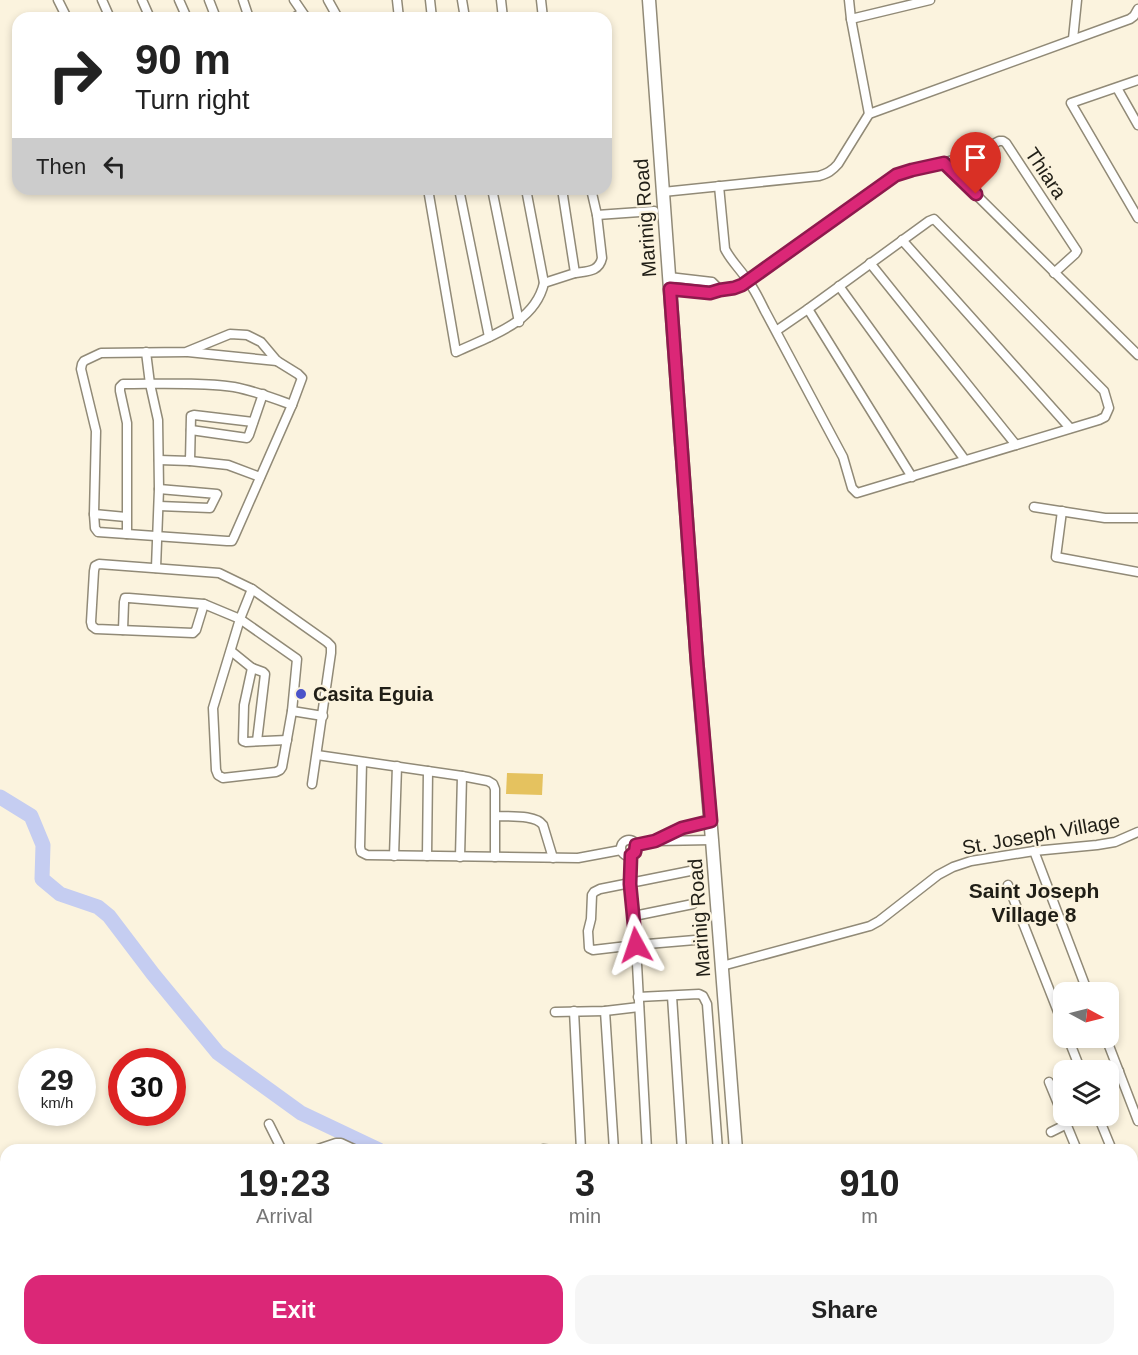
<!DOCTYPE html>
<style>
body{margin:0;font-family:Helvetica,sans-serif;background:#f6f6f6;color:#222;height:100vh;display:flex;flex-direction:column;font-size:22px;white-space:nowrap}
*{box-sizing:border-box;margin:0}
p{font-size:20px;color:#767676}
.icon{flex:none;width:33px;height:33px;fill:none;stroke:currentColor;stroke-width:2;stroke-linecap:round;stroke-linejoin:round}
.map{position:relative;flex:1;overflow:hidden}
.drawer{position:absolute;left:0px;top:1144px;width:1138px;height:212px;display:flex;flex-direction:column;background:#fff;border-radius:18px 18px 0 0;box-shadow:0 3px 9px #0003}
.drawer>*{flex:none}
.guide{position:absolute;left:12px;top:12px;width:600px;height:183px;border-radius:18px;box-shadow:0 3px 9px #0003;background:#fff;color:#222;overflow:hidden}
.needle{width:39px;rotate:97deg}
.controls{position:absolute;left:1053px;top:982px;display:grid;gap:12px}
.controls a{display:grid;place-items:center;width:66px;height:66px;border-radius:12px;background:#fff;box-shadow:0 3px 9px #0003;font-size:30px}
.speed{position:absolute;left:18px;top:1048px;display:flex;gap:12px;font-size:30px;font-weight:700;text-align:center}
.speed>*{display:grid;place-content:center;width:78px;height:78px;border-radius:50%;background:#fff;box-shadow:0 3px 9px #0003;line-height:1}
.speed small{font-size:15px;font-weight:400}
.speed .limit{border:9px solid #d22;background:#fff;color:#111}
.pin{position:absolute;display:grid;place-items:center;width:51px;height:51px;color:#fff;margin:-62px -26px;border-radius:50% 50% 50% 0;rotate:-45deg;box-shadow:0 0 6px #0007}
.pin .icon{rotate:45deg}
.me{position:absolute;width:66px;margin:-33px;rotate:355deg;stroke-linejoin:round;filter:drop-shadow(0 0 4px #0008)}
.turn{display:flex;align-items:center;gap:21px;height:126px;padding:0 24px;font-size:27px}
.turn .icon{width:78px;height:78px;stroke-width:2.5}
.turn b{display:block;font-size:42px;line-height:51px}
.then{display:flex;align-items:center;height:57px;padding:0 24px;background:#0003;gap:12px;font-size:22px}
.eta{display:flex;justify-content:space-evenly;align-items:center;height:102px;text-align:center}
.eta b{font-size:36px;font-weight:800;line-height:42px}
.cta{display:flex;gap:12px;margin-top:auto;padding:12px 24px}
.cta a{flex:1;height:69px;border-radius:18px;background:#db2777;color:#fff;font-size:24px;font-weight:800;line-height:69px;text-align:center}
.cta a+a{background:#f6f6f6;color:#222}
.map>svg:first-child{display:block}
</style>
<div class="map">
<svg width="1138" height="1355" viewBox="0 0 1138 1355">
<rect width="100%" height="100%" fill="#fbf3de"/>
<path fill="#e5c25f" d="M 507,773 L 543,774 L 542,795 L 506,794 Z"/>
<g fill="none" stroke-linecap="round" stroke-linejoin="round">
<g stroke="#c5cdf1" stroke-width="15">
<path d="M 0,797 L 31,816 L 43,845 L 42,879 L 60,894 L 98,907 L 109,916 L 153,974 L 218,1053 L 301,1113 L 379,1150"/>
<path d="M 842,1350 L 847,1353 L 855,1355"/>
</g>
<g stroke="#918a77" stroke-width="11">
<g id="street">
<path d="M 58,0 L 67,18"/>
<path d="M 102,0 L 110,18"/>
<path d="M 142,0 L 150,18"/>
<path d="M 179,0 L 187,18"/>
<path d="M 209,0 L 216,18"/>
<path d="M 243,0 L 249,18"/>
<path d="M 294,0 L 305,16"/>
<path d="M 328,0 L 338,18"/>
<path d="M 397,0 L 399,18"/>
<path d="M 430,0 L 432,18"/>
<path d="M 462,0 L 465,18"/>
<path d="M 501,0 L 503,18"/>
<path d="M 541,0 L 543,18"/>
<path d="M 849,0 L 851,19 L 869,114"/>
<path d="M 293,18 L 302,13"/>
<path d="M 851,19 L 930,0"/>
<path d="M 1073,39 L 1077,0"/>
<path d="M 1138,80 L 1071,103 L 1138,218"/>
<path d="M 1117,88 L 1138,125"/>
<path d="M 944,163 L 984,149 L 999,141 L 1003,141 L 1006,143 L 1077,251 L 1075,254 L 1054,273"/>
<path d="M 719,186 L 725,249 C 731,261 741,270 748,281 C 755,290 760,301 765,311 L 843,457 L 852,488 L 857,493 L 1099,420 L 1105,417 L 1109,408 L 1104,391 L 934,219 L 929,221 L 808,309 L 776,331"/>
<path d="M 428,189 L 456,352 C 490,336 535,323 544,283 L 526,189"/>
<path d="M 459,189 L 489,337"/>
<path d="M 492,189 L 519,322"/>
<path d="M 663,192 L 819,176 C 828,173 832,171 838,164 L 869,114 L 1130,19 L 1134,16 L 1138,9"/>
<path d="M 597,215 L 654,211"/>
<path d="M 902,240 L 1070,428"/>
<path d="M 870,263 L 1016,445"/>
<path d="M 575,273 C 587,271 599,272 602,258 L 597,215 L 591,189"/>
<path d="M 669,277 L 712,282 L 720,290"/>
<path d="M 544,283 L 575,273 L 562,189"/>
<path d="M 839,286 L 965,460"/>
<path d="M 670,289 L 710,293 L 720,290 L 730,289 L 742,285 L 896,175 L 912,170 L 944,163 L 1138,355"/>
<path d="M 808,309 L 912,477"/>
<path d="M 230,334 L 247,335 L 261,342 L 277,361 L 298,374 L 302,378 L 292,405 L 234,537 L 232,541 L 227,541 L 98,532 L 95,528 L 94,514 L 96,431 L 81,369 L 82,364 L 84,361 L 101,353 L 186,352 Z"/>
<path d="M 146,352 L 150,384 L 158,420 L 159,489 L 156,568"/>
<path d="M 188,352 L 277,361"/>
<path d="M 191,430 L 247,438 L 249,435 L 263,394"/>
<path d="M 159,460 L 190,461 L 191,416 L 194,415 L 253,422"/>
<path d="M 190,461 L 228,465 L 260,477"/>
<path d="M 159,506 L 210,508 L 217,494 L 159,489"/>
<path d="M 1034,507 L 1105,518 L 1138,518"/>
<path d="M 1062,511 L 1056,557 L 1138,572"/>
<path d="M 94,514 L 126,517"/>
<path d="M 127,534 L 127,423 L 120,391 L 120,387 L 123,384 C 159,384 199,382 234,387 C 255,391 273,398 292,405"/>
<path d="M 204,604 L 196,630 L 193,633 L 96,629 L 92,626 L 91,622 L 94,571 L 95,566 L 99,564 L 219,573 L 252,589 L 327,642 L 331,646 L 331,653 L 312,784"/>
<path d="M 123,630 L 124,602 L 125,598 L 129,598 L 204,604 L 240,619 L 297,659 L 292,711 L 282,767 L 280,770 L 276,772 L 223,778 L 218,775 L 216,770 L 213,708 L 240,619 L 252,589"/>
<path d="M 231,651 L 252,668 L 263,672 L 265,674 L 257,741"/>
<path d="M 252,668 L 244,705 L 243,741 L 246,742 L 287,740"/>
<path d="M 292,711 L 323,716"/>
<path d="M 317,755 L 462,776 L 488,781 L 493,784 L 495,789 L 495,857"/>
<path d="M 362,762 L 360,847 L 361,852 L 367,855 L 578,858 L 621,850"/>
<path d="M 496,816 C 508,817 535,814 543,825 L 553,858"/>
<path d="M 658,840 L 682,828 L 711,821"/>
<circle cx="629" cy="848" r="8"/>
<path d="M 636,845 L 655,841 L 712,840"/>
<path d="M 1034,851 L 1088,993"/>
<path d="M 631,855 L 630,884 L 636,945 L 593,950 L 589,948 L 588,931 L 591,919 L 592,895 L 594,892 L 600,889 L 690,871"/>
<path d="M 394,856 L 397,766"/>
<path d="M 427,856 L 428,771"/>
<path d="M 460,857 L 462,776"/>
<path d="M 1008,885 L 1064,1027"/>
<path d="M 634,916 L 693,904"/>
<path d="M 722,966 L 870,926 L 879,921 L 938,875 L 953,867 L 971,861 L 1034,851 L 1097,845 L 1115,842 L 1138,832"/>
<path d="M 672,996 L 682,1150"/>
<path d="M 638,997 L 699,994 L 703,996 L 707,1004 L 718,1150"/>
<path d="M 574,1011 L 581,1150"/>
<path d="M 605,1011 L 614,1150"/>
<path d="M 555,1012 L 605,1011 L 639,1007"/>
<path d="M 1068,1038 L 1081,1071"/>
<path d="M 1106,1038 L 1138,1121"/>
<path d="M 1108,1075 L 1119,1071"/>
<path d="M 1049,1082 L 1077,1150"/>
<path d="M 1098,1116 L 1112,1150"/>
<path d="M 269,1124 L 282,1150"/>
<path d="M 1051,1132 L 1067,1124"/>
<path d="M 315,1150 L 336,1143 L 341,1143 L 356,1150"/>
<path d="M 542,1150 L 543,1149 L 553,1150"/>
<path d="M 647,1150 L 636,945 L 695,940"/>
<path d="M 1132,1204 L 1138,1218"/>
<path d="M 1132,1288 L 1134,1289 L 1138,1287"/>
<path d="M 325,1350 L 327,1355"/>
<path d="M 371,1350 L 372,1355"/>
<path d="M 458,1350 L 461,1355"/>
<path d="M 273,1355 L 301,1350"/>
<path d="M 379,1355 L 392,1350"/>
</g>
</g>
<g stroke="#918a77" stroke-width="15">
<g id="secondary">
<path d="M 649,0 L 697,661 L 712,840 L 736,1150"/>
<path d="M 750,1350 L 750,1355"/>
</g>
</g>
<use href="#street" stroke="#fff" stroke-width="8"/>
<use href="#secondary" stroke="#fff" stroke-width="12"/>
</g>
<g fill="none" stroke-linecap="round" stroke-linejoin="round">
<g stroke="#8e194d" stroke-width="15">
<path id="route" d="M 636,945 L 630,884 L 631,855 L 635,852 L 636,845 L 655,841 L 682,828 L 711,821 L 697,661 L 670,289 L 710,293 L 720,290 L 734,288 L 742,285 L 896,175 L 912,170 L 944,163 L 976,194"/>
</g>
<use href="#route" stroke="#db2777" stroke-width="10"/>
</g>
<circle fill="#4b53c9" stroke="#fbf3de" stroke-width="2" cx="301" cy="694" r="6"/>
<g text-anchor="middle" dominant-baseline="central" stroke-width="4.5" stroke-linejoin="round" paint-order="stroke">
<g font-size="20" fill="#201e16" stroke="#fbf3de">
<text transform="translate(1046 173) rotate(56)">Thiara</text>
<text transform="translate(645 218) rotate(-94)">Marinig Road</text>
<text transform="translate(1041 834) rotate(-10)">St. Joseph Village</text>
<text transform="translate(699 918) rotate(-94)">Marinig Road</text>
</g>
<g font-size="20" font-weight="bold" fill="#201e16" stroke="#fbf3de" text-anchor="start">
<text x="313" y="694">Casita Eguia</text>
</g>
<g font-size="21" font-weight="bold" fill="#201e16" stroke="#fbf3de">
<text x="1034" y="890">Saint Joseph<tspan x="1034" dy="24">Village 8</tspan></text>
</g>
</g>
</svg>
<div class="controls">
<a><svg class="needle" viewBox="-14 -14 28 28"><path d="M0-13l5 13h-10z" fill="#e53935"/><path d="M0 13l5-13h-10z" fill="#767676"/></svg></a>
<a><svg class="icon" aria-label="layers" viewBox="0 0 24 24"><path d="M12 4l9 5-9 5-9-5zM3 14l9 5 9-5"/></svg></a>
</div>
<div class="speed"><div>29<small>km/h</small></div><div class="limit">30</div></div>
<div class="pin" style="left:976px;top:194px;background:#d93025"><svg class="icon" aria-label="arrive" viewBox="0 0 24 24"><path d="M6 21V4h12l-3 4 3 4H6"/></svg></div>
<svg class="me" style="left:636px;top:945px" viewBox="-20 -20 40 40"><path d="M0-17L14 15 0 8-14 15z" fill="#db2777" stroke="#fff" stroke-width="4"/></svg>
<div class="guide">
<div class="turn"><svg class="icon" aria-label="right" viewBox="0 0 24 24"><path d="M7 20v-9h11M14 6l5 5-5 5"/></svg><div><b>90 m</b>Turn right</div></div>
<div class="then">Then<svg class="icon" aria-label="left" viewBox="0 0 24 24"><path d="M17 20v-9H6M10 6l-5 5 5 5"/></svg></div>
</div>
<section class="drawer">
<div class="eta">
<div><b>19:23</b><p>Arrival</p></div>
<div><b>3</b><p>min</p></div>
<div><b>910</b><p>m</p></div>
</div>
<div class="cta"><a>Exit</a><a>Share</a></div>
</section>
</div>
